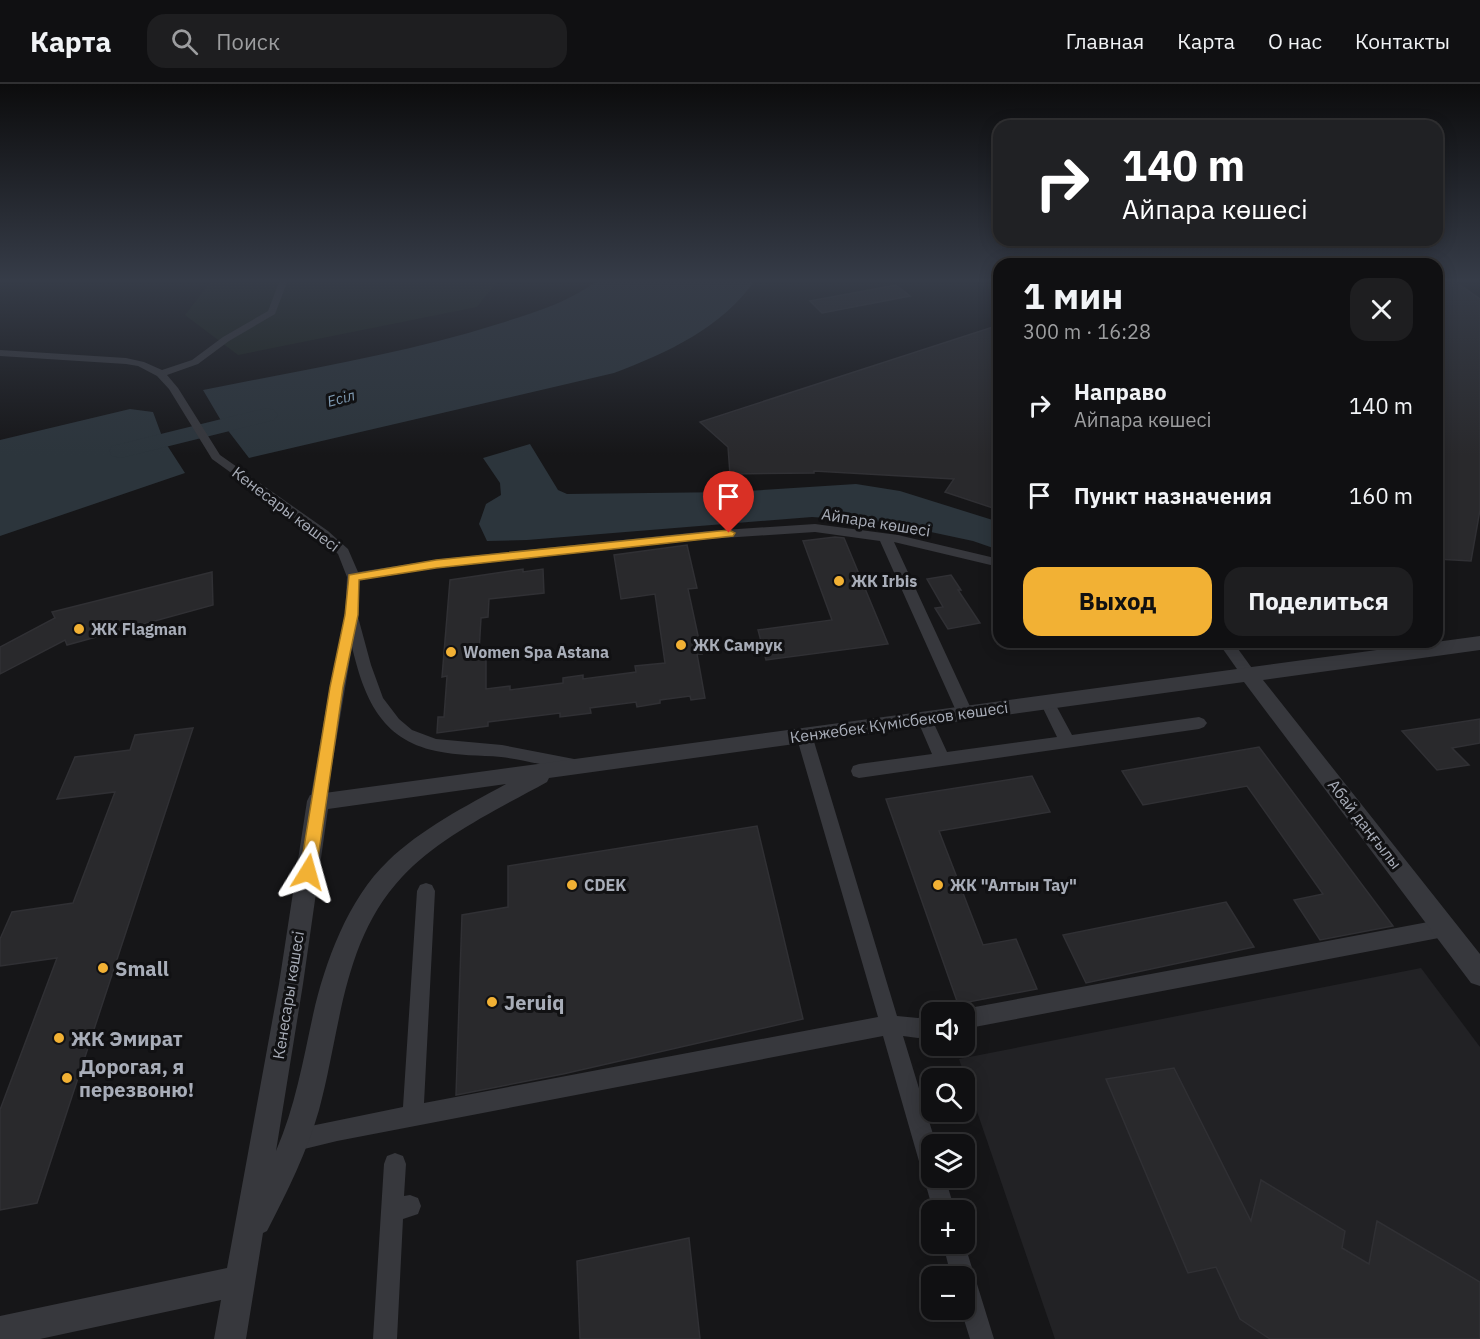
<!DOCTYPE html>
<html lang="ru">
<meta charset="utf-8">
<style>
body{margin:0;font-family:"IBM Plex Sans",sans-serif;background:#1e1e20;color:#f1f3f6;height:100vh;display:flex;flex-direction:column;font-size:22px;white-space:nowrap}
*{box-sizing:border-box;margin:0}
p{font-size:20px;color:#9c9d9f}
.icon{flex:none;width:33px;height:33px;fill:none;stroke:currentColor;stroke-width:2;stroke-linecap:round;stroke-linejoin:round}
.map{position:relative;flex:1;overflow:hidden}
.panel{position:absolute;left:993px;top:174px;width:450px;height:390px;display:flex;flex-direction:column;background:#101012;border-radius:18px;box-shadow:0 3px 15px #0003,0 0 0 2px #303032}
.panel>*{flex:none}
.guide{position:absolute;left:993px;top:36px;width:450px;height:126px;border-radius:18px;box-shadow:0 3px 15px #0003,0 0 0 2px #303032;background:#202124;color:#fff;overflow:hidden}
.controls{position:absolute;left:921px;top:918px;display:grid;gap:12px}
.controls a{display:grid;place-items:center;width:54px;height:54px;border-radius:12px;background:#101012;box-shadow:0 3px 15px #0003,0 0 0 2px #303032;font-size:30px}
.pin{position:absolute;display:grid;place-items:center;width:51px;height:51px;color:#fff;margin:-62px -26px;border-radius:50% 50% 50% 0;rotate:-45deg;box-shadow:0 0 6px #0007}
.pin .icon{rotate:45deg}
.me{position:absolute;width:66px;margin:-33px;rotate:8deg;stroke-linejoin:round;filter:drop-shadow(0 0 4px #0008)}
.turn{display:flex;align-items:center;gap:21px;height:126px;padding:0 30px;font-size:27px}
.turn .icon{width:78px;height:78px;stroke-width:2.5}
.turn b{display:block;font-size:42px;line-height:51px}
.round{display:grid;place-items:center;flex:none;width:63px;height:63px;border-radius:18px;background:#1e1e20}
.head{display:flex;align-items:center;justify-content:space-between;height:102px;padding:0 30px}
h1{font-size:36px;font-weight:700;line-height:45px}
.primary-button{display:flex;gap:12px;margin-top:auto;padding:12px 30px}
.primary-button a{flex:1;height:69px;border-radius:18px;background:#f2b134;color:#111;font-size:24px;font-weight:700;line-height:69px;text-align:center}
.primary-button a+a{background:#1e1e20;color:#f1f3f6}
ul{padding:0;list-style:none}
li{display:flex;align-items:center;gap:18px;height:90px;padding:0 30px}
li div{flex:1}
li b{display:block;font-size:22px}
li em{font-style:normal}
header{display:flex;align-items:center;gap:36px;box-sizing:border-box;height:84px;padding:0 30px;background:#101012;border-bottom:2px solid #303032}
header strong{font-size:28px}
nav{display:flex;gap:33px;margin-inline-start:auto;font-size:21px}
.search{width:420px;height:54px;background:#1e1e20;display:flex;align-items:center;gap:15px;box-sizing:border-box;padding:0 21px;border-radius:18px;color:#9c9d9f;font-size:22px}
.map>svg:first-child{display:block}
</style>
<header>
<strong>Карта</strong>
<div class="search"><svg class="icon" aria-label="search" viewBox="0 0 24 24"><circle cx="10" cy="10" r="6"/><path d="M15 15l6 6"/></svg>Поиск</div>
<nav><a>Главная</a><a>Карта</a><a>О нас</a><a>Контакты</a></nav>
</header>
<div class="map">
<svg width="1480" height="1255" viewBox="0 0 1480 1255">
<rect width="100%" height="100%" fill="#161618"/>
<path fill="#222225" d="M 1421,884 L 1480,963 L 1480,1255 L 1055,1255 L 959,975 Z"/>
<path fill="#1c231d" d="M 212,196 L 498,196 L 477,223 L 238,271 L 185,231 Z"/>
<g fill="#2c353c">
<path d="M 598,196 L 755,196 C 722,244 667,269 614,289 L 249,374 L 223,340 L 203,306 C 302,286 403,270 498,240 C 533,229 570,218 598,196 Z"/>
<path d="M 130,325 L 153,328 L 163,355 L 185,389 L 0,452 L 0,356 Z"/>
<path d="M 530,360 L 558,406 L 567,410 L 732,408 L 856,400 L 900,407 L 999,438 L 999,466 L 973,457 L 884,438 L 812,433 L 527,456 L 487,457 L 479,440 L 486,420 L 501,411 L 500,399 L 483,374 Z"/>
</g>
<g fill="none" stroke-linecap="round" stroke-linejoin="round">
<path fill="#2c353c" fill-rule="evenodd" d="M 266,324 L 274,326 L 278,331 L 274,336 L 121,374 L 112,372 L 109,367 L 112,362 Z"/>
</g>
<g fill="#29292c" stroke="#303034" stroke-width="1.5">
<path d="M 1437,196 L 1453,196 L 1480,215 L 1480,426 L 1471,477 L 1437,475 Z"/>
<path d="M 896,201 L 910,212 L 822,229 L 810,217 Z"/>
<path d="M 999,241 L 999,426 L 945,408 L 954,395 L 814,387 L 814,389 L 730,390 L 728,363 L 700,338 Z"/>
<path d="M 835,453 L 844,454 L 888,560 L 766,576 L 758,546 L 832,536 L 803,457 Z"/>
<path d="M 687,461 L 697,504 L 688,505 L 702,570 L 697,570 L 705,614 L 691,616 L 690,612 L 660,616 L 660,619 L 637,623 L 636,618 L 590,624 L 591,629 L 560,633 L 560,629 L 488,638 L 488,642 L 437,649 L 438,633 L 444,633 L 447,592 L 442,593 L 450,496 L 523,485 L 523,488 L 543,485 L 544,509 L 489,515 L 488,533 L 481,534 L 479,568 L 486,567 L 486,605 L 510,602 L 510,606 L 563,599 L 563,594 L 583,591 L 583,595 L 636,588 L 635,582 L 665,579 L 655,510 L 621,515 L 614,471 Z"/>
<path d="M 212,488 L 213,521 L 67,561 L 65,556 L 0,590 L 0,563 L 55,534 L 52,528 Z"/>
<path d="M 951,491 L 961,506 L 958,506 L 980,539 L 948,545 L 935,524 L 943,523 L 927,495 Z"/>
<path d="M 1480,635 L 1480,659 L 1452,664 L 1469,681 L 1437,686 L 1402,647 Z"/>
<path d="M 193,644 L 37,1119 L 0,1126 L 0,1026 L 57,874 L 0,882 L 0,855 L 12,828 L 73,819 L 115,708 L 57,715 L 75,673 L 130,666 L 135,651 Z"/>
<path d="M 1259,663 L 1393,842 L 1320,856 L 1294,816 L 1323,810 L 1247,702 L 1143,721 L 1122,687 Z"/>
<path d="M 1032,692 L 1050,728 L 939,747 L 983,861 L 1016,855 L 1037,905 L 958,920 L 886,715 Z"/>
<path d="M 757,742 L 803,935 L 563,990 L 456,1011 L 462,831 L 508,823 L 508,782 Z"/>
<path d="M 1226,818 L 1254,863 L 1086,899 L 1063,851 Z"/>
<path d="M 1174,984 L 1251,1137 L 1261,1096 L 1345,1147 L 1342,1164 L 1369,1180 L 1377,1137 L 1480,1198 L 1480,1255 L 1270,1255 L 1240,1235 L 1216,1183 L 1188,1189 L 1106,995 Z"/>
<path d="M 689,1154 L 700,1255 L 580,1255 L 577,1177 Z"/>
</g>
<g fill="none" stroke-linecap="round" stroke-linejoin="round">
<g fill="#37383d" fill-rule="evenodd">
<path d="M 280,196 L 288,196 L 275,230 L 229,257 L 198,280 L 167,291 L 178,304 L 220,371 L 328,447 L 348,465 L 358,488 L 441,475 L 708,447 L 815,440 L 898,451 L 999,475 L 999,483 L 894,458 L 973,629 L 970,633 L 960,633 L 957,629 L 880,457 L 815,448 L 708,455 L 441,483 L 359,496 L 358,533 L 371,581 L 383,614 L 399,635 L 412,646 L 436,655 L 502,661 L 574,675 L 580,676 L 582,681 L 580,686 L 574,687 C 550,683 526,676 501,673 C 480,671 458,672 436,667 C 380,655 364,613 352,563 L 326,717 L 324,722 L 318,724 L 312,722 L 310,717 L 330,602 L 345,531 L 347,493 L 338,470 L 320,453 L 212,375 L 169,305 L 157,292 L 138,282 L 126,280 L 0,272 L 0,266 L 126,274 L 144,278 L 162,286 L 192,276 L 223,253 L 268,227 Z"/>
<path d="M 1218,558 L 1233,558 L 1254,587 L 1256,591 L 1254,595 L 1244,595 Z"/>
<path d="M 1047,612 L 1052,614 L 1072,651 L 1199,633 L 1204,635 L 1207,639 L 1204,643 L 1199,645 L 859,694 L 853,692 L 851,687 L 853,682 L 859,680 L 932,670 L 917,635 L 920,631 L 930,631 L 947,668 L 1057,653 L 1040,618 L 1042,614 Z"/>
<path d="M 804,645 L 809,647 L 812,651 L 897,932 L 918,934 L 932,931 L 932,951 L 918,954 L 903,952 L 936,1060 L 932,1060 L 932,1094 L 945,1094 L 955,1126 L 933,1126 L 883,952 L 337,1057 L 296,1067 L 288,1064 L 285,1056 L 288,1048 L 296,1045 L 403,1023 L 417,807 L 420,801 L 426,799 L 432,801 L 435,807 L 424,1019 L 878,933 L 796,651 L 799,647 Z"/>
<path d="M 1444,835 L 1450,838 L 1453,844 L 1450,850 L 1444,853 L 964,945 L 964,928 L 957,928 L 964,925 Z"/>
<path d="M 395,1069 L 403,1072 L 406,1080 L 404,1112 L 410,1111 L 418,1114 L 421,1122 L 418,1130 L 403,1135 L 397,1255 L 373,1255 L 384,1080 L 387,1072 Z"/>
<path d="M 964,1158 L 994,1255 L 970,1255 L 961,1226 L 964,1226 L 964,1192 L 951,1192 L 943,1160 L 964,1160 Z"/>
</g>
<path fill="#37383d" fill-rule="evenodd" d="M 1480,552 L 1480,566 L 1263,596 L 1480,870 L 1480,902 L 1471,899 L 1244,598 L 549,694 L 547,698 C 500,724 439,753 402,793 C 342,857 341,945 319,1026 C 307,1068 287,1108 267,1147 L 263,1149 L 246,1255 L 214,1255 L 221,1216 L 40,1255 L 0,1255 L 0,1232 L 227,1184 L 279,900 L 307,717 L 310,711 ZM 506,700 C 466,722 421,745 388,777 C 348,815 325,878 313,931 C 303,977 295,1023 276,1067 L 303,900 L 328,725 Z"/>
</g>
<linearGradient id="sky" x2="0" y2="1"><stop stop-color="#0c0c0d"/><stop offset="0.53" stop-color="#363c48"/><stop offset="1" stop-color="#363c48" stop-opacity="0"/></linearGradient>
<rect width="1480" height="371" fill="url(#sky)"/>
<path fill="#f2b134" stroke="#9d7322" stroke-width="1.5" d="M 729,446 L 735,449 L 733,452 L 436,484 L 359,496 L 358,531 L 343,603 L 316,788 L 313,793 L 308,795 L 302,793 L 300,788 L 330,603 L 345,531 L 349,491 L 436,476 Z"/>
<g fill="#f2b134" stroke="#111113" stroke-width="2">
<circle cx="839" cy="497" r="6"/>
<circle cx="79" cy="545" r="6"/>
<circle cx="681" cy="561" r="6"/>
<circle cx="451" cy="568" r="6"/>
<circle cx="572" cy="801" r="6"/>
<circle cx="938" cy="801" r="6"/>
<circle cx="103" cy="884" r="6"/>
<circle cx="492" cy="918" r="6"/>
<circle cx="59" cy="954" r="6"/>
<circle cx="67" cy="994" r="6"/>
</g>
<g text-anchor="middle" dominant-baseline="central" stroke-width="6" stroke-linejoin="round" paint-order="stroke">
<g font-size="15" font-style="italic" fill="#7f9bb3" stroke="#111113">
<text transform="translate(341 314) rotate(-15)">Есіл</text>
</g>
<g font-size="16" fill="#a8adb8" stroke="#111113">
<text transform="translate(286 425) rotate(37)">Кенесары көшесі</text>
<text transform="translate(876 438) rotate(9)">Айпара көшесі</text>
<text transform="translate(899 638) rotate(-8)">Кенжебек Күмісбеков көшесі</text>
<text transform="translate(1365 740) rotate(52)">Абай даңғылы</text>
<text transform="translate(288 911) rotate(-81)">Кенесары көшесі</text>
</g>
<g font-size="16" font-weight="bold" fill="#a8adb8" stroke="#111113" text-anchor="start">
<text x="851" y="497">ЖК Irbis</text>
<text x="91" y="545">ЖК Flagman</text>
<text x="693" y="561">ЖК Самрук</text>
<text x="463" y="568">Women Spa Astana</text>
<text x="584" y="801">CDEK</text>
<text x="950" y="801">ЖК "Алтын Тау"</text>
</g>
<g font-size="20" font-weight="bold" fill="#a8adb8" stroke="#111113" text-anchor="start">
<text x="115" y="884">Small</text>
<text x="504" y="918">Jeruiq</text>
<text x="71" y="954">ЖК Эмират</text>
<text x="79" y="982">Дорогая, я<tspan x="79" dy="23">перезвоню!</tspan></text>
</g>
</g>
</svg>
<div class="controls">
<a><svg class="icon" aria-label="sound" viewBox="0 0 24 24"><path d="M4 9h4l5-4v14l-5-4H4zM17 9q2 3 0 6"/></svg></a>
<a><svg class="icon" aria-label="search" viewBox="0 0 24 24"><circle cx="10" cy="10" r="6"/><path d="M15 15l6 6"/></svg></a>
<a><svg class="icon" aria-label="layers" viewBox="0 0 24 24"><path d="M12 4l9 5-9 5-9-5zM3 14l9 5 9-5"/></svg></a>
<a>+</a>
<a>−</a>
</div>
<div class="pin" style="left:729px;top:449px;background:#d93025"><svg class="icon" aria-label="arrive" viewBox="0 0 24 24"><path d="M6 21V4h12l-3 4 3 4H6"/></svg></div>
<svg class="me" style="left:308px;top:788px" viewBox="-20 -20 40 40"><path d="M0-17L14 15 0 8-14 15z" fill="#f2b134" stroke="#fff" stroke-width="4"/></svg>
<div class="guide">
<div class="turn"><svg class="icon" aria-label="right" viewBox="0 0 24 24"><path d="M7 20v-9h11M14 6l5 5-5 5"/></svg><div><b>140 m</b>Айпара көшесі</div></div>
</div>
<section class="panel">
<div class="head"><div><h1>1 мин</h1><p>300 m · 16:28</p></div><a class="round"><svg class="icon" aria-label="close" viewBox="0 0 24 24"><path d="M6 6l12 12M18 6L6 18"/></svg></a></div>
<ul>
<li><svg class="icon" aria-label="right" viewBox="0 0 24 24"><path d="M7 20v-9h11M14 6l5 5-5 5"/></svg><div><b>Направо</b><p>Айпара көшесі</p></div><em>140 m</em></li>
<li><svg class="icon" aria-label="arrive" viewBox="0 0 24 24"><path d="M6 21V4h12l-3 4 3 4H6"/></svg><div><b>Пункт назначения</b></div><em>160 m</em></li>
</ul>
<div class="primary-button"><a>Выход</a><a>Поделиться</a></div>
</section>
</div>
